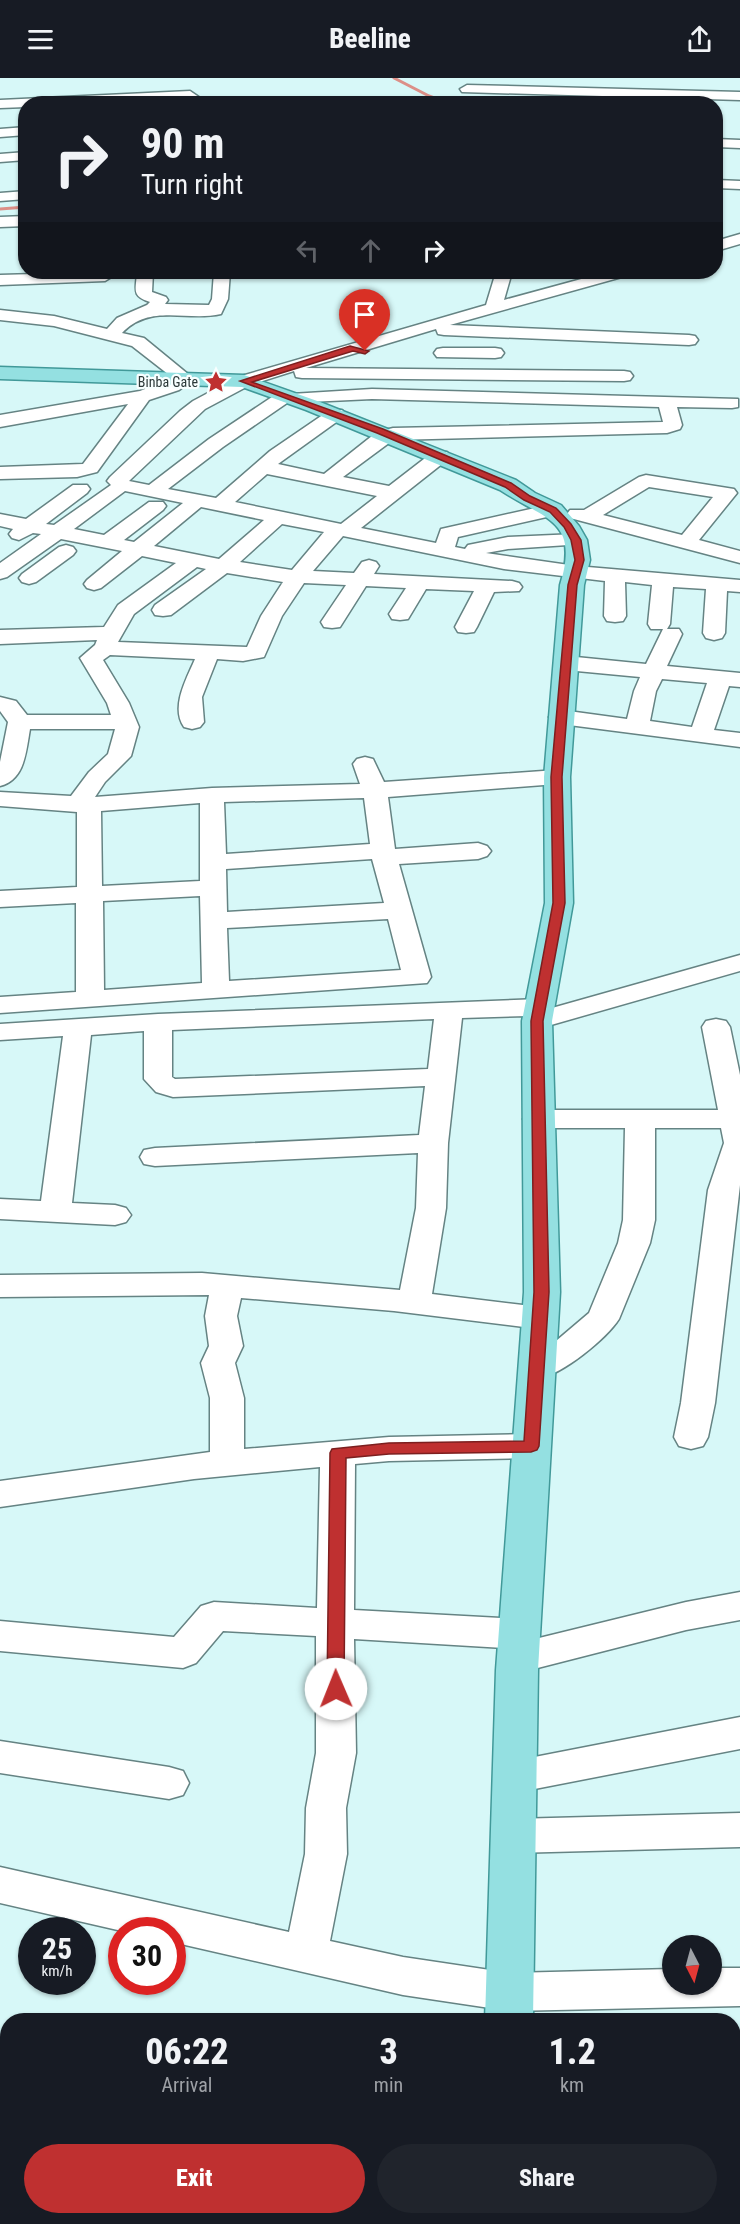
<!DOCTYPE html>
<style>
body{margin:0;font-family:"Roboto Condensed",sans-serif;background:#20242c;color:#f1f3f6;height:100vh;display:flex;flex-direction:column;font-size:22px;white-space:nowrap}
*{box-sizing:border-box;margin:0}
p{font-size:20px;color:#9ea1a6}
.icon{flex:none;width:33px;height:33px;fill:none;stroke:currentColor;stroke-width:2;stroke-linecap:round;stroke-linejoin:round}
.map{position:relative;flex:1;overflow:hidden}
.drawer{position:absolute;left:0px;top:1935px;width:741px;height:212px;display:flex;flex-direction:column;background:#171b24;border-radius:24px 24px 0 0;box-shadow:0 2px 4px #0004}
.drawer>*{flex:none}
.banner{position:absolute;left:18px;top:18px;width:705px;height:183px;border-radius:24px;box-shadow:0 2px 4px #0004;background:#171b24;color:#f1f3f6;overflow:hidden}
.needle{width:39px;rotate:174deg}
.controls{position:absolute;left:662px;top:1857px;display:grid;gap:12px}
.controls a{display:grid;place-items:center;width:60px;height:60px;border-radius:50%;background:#171b24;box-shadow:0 2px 4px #0004;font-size:30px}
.speed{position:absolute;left:18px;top:1839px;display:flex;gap:12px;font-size:30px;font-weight:700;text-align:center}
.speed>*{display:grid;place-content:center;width:78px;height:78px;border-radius:50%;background:#171b24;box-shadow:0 2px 4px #0004;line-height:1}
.speed small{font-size:15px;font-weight:400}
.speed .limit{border:9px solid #d22;background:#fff;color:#111}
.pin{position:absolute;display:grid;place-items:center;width:51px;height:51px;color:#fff;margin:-62px -26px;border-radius:50% 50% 50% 0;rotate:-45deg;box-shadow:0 0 6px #0007}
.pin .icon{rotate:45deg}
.me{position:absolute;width:66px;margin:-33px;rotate:359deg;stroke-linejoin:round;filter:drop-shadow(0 0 4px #0008)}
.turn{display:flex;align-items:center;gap:21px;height:126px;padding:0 24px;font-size:27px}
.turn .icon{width:78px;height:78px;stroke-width:2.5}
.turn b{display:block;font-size:42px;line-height:51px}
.lanes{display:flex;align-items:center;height:57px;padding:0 24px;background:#0003;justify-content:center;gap:30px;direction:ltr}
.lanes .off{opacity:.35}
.eta{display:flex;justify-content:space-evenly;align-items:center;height:102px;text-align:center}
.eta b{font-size:36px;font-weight:800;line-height:42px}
.cta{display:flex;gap:12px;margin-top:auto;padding:12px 24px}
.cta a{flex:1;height:69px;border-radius:36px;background:#bf3030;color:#fff;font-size:24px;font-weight:800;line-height:69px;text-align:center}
.cta a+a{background:#20242c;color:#f1f3f6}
header{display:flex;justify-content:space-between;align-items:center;height:78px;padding:0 24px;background:#171b24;font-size:27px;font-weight:800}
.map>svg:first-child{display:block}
</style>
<header><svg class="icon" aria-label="menu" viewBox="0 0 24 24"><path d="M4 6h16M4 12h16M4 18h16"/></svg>Beeline<svg class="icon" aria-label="share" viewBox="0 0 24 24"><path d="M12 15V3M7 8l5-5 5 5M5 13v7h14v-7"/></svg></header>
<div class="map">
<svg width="740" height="2146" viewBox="0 0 740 2146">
<rect width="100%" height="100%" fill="#d7f8f8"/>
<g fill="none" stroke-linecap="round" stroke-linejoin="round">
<g stroke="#dc8f87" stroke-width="3">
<path d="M 394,0 L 429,18 L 450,26"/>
<path d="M 0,131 L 26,129"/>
</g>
<g stroke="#658383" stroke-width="3">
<g id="minor">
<path d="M 467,7 L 740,14 L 740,22 L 462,14 L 460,11 Z"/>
<path d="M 190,13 L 209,26 L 194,26 L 187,21 L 94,26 L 26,26 L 26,29 L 0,30 L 0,22 Z"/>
<path d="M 26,49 L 26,57 L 0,59 L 0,51 Z"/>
<path d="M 716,61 L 740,62 L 740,70 L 716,69 Z"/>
<path d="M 26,74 L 26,82 L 0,84 L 0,76 Z"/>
<path d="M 716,102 L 740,103 L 740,111 L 716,110 Z"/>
<path d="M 26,113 L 26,121 L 0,123 L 0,115 Z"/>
<path d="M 26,138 L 26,148 L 0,149 L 0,139 Z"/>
<path d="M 740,156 L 740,166 L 716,173 L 716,163 Z"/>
<path d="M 106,194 L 113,198 L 105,203 L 0,207 L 0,197 Z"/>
<path d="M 137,194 L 153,194 L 152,214 L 166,219 L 168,222 L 165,226 L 209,227 L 212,221 L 214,194 L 230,194 L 228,221 L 221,236 C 187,244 150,225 122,255 L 144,260 L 194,301 L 179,312 L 149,322 L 97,394 L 77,399 L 0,401 L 0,389 L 83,386 L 128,326 L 0,349 L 0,337 L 140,313 L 173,300 L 132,268 L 54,248 L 0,242 L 0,232 L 54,238 L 107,251 L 117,240 L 147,227 L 150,224 C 131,218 136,212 137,194 Z"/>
<path d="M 496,194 L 512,194 L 504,222 L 607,194 L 631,194 L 629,197 L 450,247 L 689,257 L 695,258 L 698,262 L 695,266 L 689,267 L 444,257 L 438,256 L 436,251 L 306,290 L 624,293 L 630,294 L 633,298 L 630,302 L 624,303 L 302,300 L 296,299 L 294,293 L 250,307 L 205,331 L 129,403 L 149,407 L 209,361 L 278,315 L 284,314 L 291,316 L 372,311 L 738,321 L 738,329 L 732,330 L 677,329 L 682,347 L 680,351 L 667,355 L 393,362 L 343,399 L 389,408 L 433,374 L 447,374 L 449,378 L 447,382 L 361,450 L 436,465 L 441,451 L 553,426 L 560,428 L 563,432 L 560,436 L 458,459 L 455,469 L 465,471 L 468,467 L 508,459 L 576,456 L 583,458 L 586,462 L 583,466 L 508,471 L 486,475 L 576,488 L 740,502 L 740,514 L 727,513 L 725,555 L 722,560 L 714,562 L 706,560 L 703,555 L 706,511 L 673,509 L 670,546 L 667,551 L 679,551 L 682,556 L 667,588 L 740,595 L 740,609 L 729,608 L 714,652 L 740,655 L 740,669 L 561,646 L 553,644 L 549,639 L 553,634 L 561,632 L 627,641 L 634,613 L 640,599 L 566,592 L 558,590 L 555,585 L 558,580 L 566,578 L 646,586 L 663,551 L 651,551 L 648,546 L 652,507 L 625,504 L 626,538 L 623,543 L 615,544 L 607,543 L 604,538 L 605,503 L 504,491 L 343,458 L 313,493 L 354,495 L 362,484 L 369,482 L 376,484 L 379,488 L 374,496 L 512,503 L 519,505 L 522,509 L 519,513 L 494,514 L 477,549 L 474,554 L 466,555 L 458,554 L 455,549 L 474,513 L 426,511 L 408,541 L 400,542 L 392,541 L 389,536 L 406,510 L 366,508 L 340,549 L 332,550 L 324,549 L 321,544 L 346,507 L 304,505 L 282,538 L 264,579 L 243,583 L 217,581 L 202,619 L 204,644 L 200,649 L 192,651 L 184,649 C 170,629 187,600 195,581 L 110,577 L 103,582 L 129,625 L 139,649 L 131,678 L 105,704 L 95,719 L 212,710 L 360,706 L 353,686 L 357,681 L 365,679 L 373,681 L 384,704 L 557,692 L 565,694 L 569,699 L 565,704 L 557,706 L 388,719 L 395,771 L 478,765 L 487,768 L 491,773 L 487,778 L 478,781 L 399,786 L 431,899 L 427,905 L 0,935 L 0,919 L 76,914 L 76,825 L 0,829 L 0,813 L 77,809 L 77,734 L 0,728 L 0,714 L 71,718 L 89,694 L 108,676 L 115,651 L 30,651 C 26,673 25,702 0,708 L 0,684 L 8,644 L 0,633 L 0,619 L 16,623 L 27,637 L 111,637 L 107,625 L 80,580 L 95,567 L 97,562 L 0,566 L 0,552 L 104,549 L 118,527 L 176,485 L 142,478 L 101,510 L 94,512 L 87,510 L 84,506 L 87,502 L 122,473 L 61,461 L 7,499 L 0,501 L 0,485 L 41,456 L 33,455 L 19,462 L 12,460 L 9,456 L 13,451 L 0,448 L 0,436 L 26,441 L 73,407 L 87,407 L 90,411 L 87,415 L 46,446 L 54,447 L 111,407 L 107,403 L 110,399 L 180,333 L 193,323 L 238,299 L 486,227 ZM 372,321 L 659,329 L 663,344 L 393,350 L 377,354 L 324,396 L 278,386 L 342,340 L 345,336 L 342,332 L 330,332 L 270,373 L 216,420 L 168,411 L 223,369 L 287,325 ZM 267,396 L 377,418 L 341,446 L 235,424 ZM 125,413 L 183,425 L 134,464 L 124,462 L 163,432 L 166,428 L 163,424 L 149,424 L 104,457 L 74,451 ZM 201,429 L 264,442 L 219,481 L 154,468 ZM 282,446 L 324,454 L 292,492 L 240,484 ZM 197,489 L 206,491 L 155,527 L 152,532 L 155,537 L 163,538 L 171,537 L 227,495 L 283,504 L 261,538 L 247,569 L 118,564 L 134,536 ZM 662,601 L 707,605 L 692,649 L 650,643 L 656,613 ZM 364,720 L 370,766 L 226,776 L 224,724 ZM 200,725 L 200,803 L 102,808 L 101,733 ZM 372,781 L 384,825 L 227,834 L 226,791 ZM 200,818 L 202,905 L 104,912 L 103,823 ZM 388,841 L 401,892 L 229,903 L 227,850 Z"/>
<path d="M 443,270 L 495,270 L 501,271 L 504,275 L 501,279 L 495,280 L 437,279 L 434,275 L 437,271 Z"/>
<path d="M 646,397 L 734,411 L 737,415 L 699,462 L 740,473 L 740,485 L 570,440 L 567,436 L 570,432 L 584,432 L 639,399 ZM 649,409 L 713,419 L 682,457 L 603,437 Z"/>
<path d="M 66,467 L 73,469 L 76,473 L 73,477 L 36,504 L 29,506 L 22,504 L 19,500 L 22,496 L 59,469 Z"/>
<path d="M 740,877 L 740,893 L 537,951 L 527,949 L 523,943 L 527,938 L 462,940 L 448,1065 L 446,1130 L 432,1216 L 540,1229 L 552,1232 L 556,1240 L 552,1248 L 540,1251 L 394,1233 L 241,1220 L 237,1238 L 243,1268 L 235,1285 L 244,1320 L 244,1371 L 389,1359 L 531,1356 L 543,1359 L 548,1368 L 543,1377 L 531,1380 L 389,1383 L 355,1386 L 354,1532 L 519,1541 L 532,1546 L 538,1556 L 535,1561 L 686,1524 L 740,1514 L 740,1542 L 686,1552 L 518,1595 L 505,1591 L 499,1580 L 504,1570 L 354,1561 L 356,1675 L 346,1730 L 347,1776 L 330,1863 L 403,1879 L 510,1895 L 672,1891 L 672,1906 L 711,1906 L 711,1890 L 740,1890 L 740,1928 L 510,1933 L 403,1917 L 172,1864 L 172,1852 L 122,1853 L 0,1825 L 0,1789 L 289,1854 L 305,1776 L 306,1730 L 316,1675 L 316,1558 L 223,1553 L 196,1585 L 183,1590 L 0,1573 L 0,1543 L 174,1559 L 201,1528 L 214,1524 L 317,1530 L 320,1389 L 194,1401 L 0,1429 L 0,1403 L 210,1374 L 210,1320 L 201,1285 L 209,1268 L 205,1238 L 209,1217 L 0,1219 L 0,1197 L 202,1195 L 400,1212 L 416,1130 L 418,1075 L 155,1088 L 144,1086 L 140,1079 L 144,1072 L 155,1070 L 419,1057 L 425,1008 L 173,1019 L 156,1014 L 144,1001 L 144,953 L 91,957 L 72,1125 L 115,1127 L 126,1130 L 131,1137 L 126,1144 L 115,1147 L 0,1141 L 0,1121 L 41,1123 L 63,958 L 0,962 L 0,946 L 158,936 L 539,921 L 549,923 L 552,930 ZM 434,941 L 428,991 L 175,1001 L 172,999 L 172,952 Z"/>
<path d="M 716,941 L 726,943 L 730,949 L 740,997 L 740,1107 L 715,1325 L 708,1359 L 703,1368 L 691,1371 L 679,1368 L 674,1359 L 681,1325 L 708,1112 L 724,1065 L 721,1050 L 655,1050 L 655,1142 L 650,1165 L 619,1241 C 607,1260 562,1297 539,1300 C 535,1300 530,1298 525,1297 L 520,1289 L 525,1281 L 556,1263 L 589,1235 L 618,1165 L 623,1142 L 625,1050 L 538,1050 L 528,1047 L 523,1041 L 528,1035 L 538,1032 L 718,1032 L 702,949 L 706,943 Z"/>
<path d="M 740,1639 L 740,1671 L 514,1715 L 500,1711 L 494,1699 L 500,1687 L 514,1683 Z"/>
<path d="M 0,1663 L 169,1689 L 183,1693 L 189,1705 L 183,1717 L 169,1721 L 0,1695 Z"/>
<path d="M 740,1735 L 740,1769 L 513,1775 L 499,1770 L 493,1758 L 499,1746 L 513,1741 Z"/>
<path d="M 0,1963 L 8,1965 L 8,2005 L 0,2003 Z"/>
<rect x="734" y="2071" width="6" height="44"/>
<path d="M 734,2118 L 740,2121 L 740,2146 L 706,2146 L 705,2139 L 734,2139 Z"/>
<path d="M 167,2139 L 215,2139 L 217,2146 L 169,2146 Z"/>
</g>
</g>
<g stroke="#419999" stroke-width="3">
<g id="major">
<path d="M 0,289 L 244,297 L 320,324 L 516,402 L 535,415 L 561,427 L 579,448 L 587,462 L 590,482 L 584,507 L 570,699 L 573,825 L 552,943 L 560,1214 L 538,1592 L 533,1942 L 485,1942 L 496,1592 L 524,1214 L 522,943 L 545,825 L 544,699 L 560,507 C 580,441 545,442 500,412 L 306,332 L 242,309 L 0,301 Z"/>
<rect x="478" y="2139" width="52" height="7"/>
</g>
</g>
<use href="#minor" fill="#fff" fill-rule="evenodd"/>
<use href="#major" fill="#94e0e1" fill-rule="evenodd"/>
</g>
<path fill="#bf3030" stroke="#7c1f1f" stroke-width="1.5" d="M 350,268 L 369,273 L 365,276 L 353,273 L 252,304 L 383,351 L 511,405 L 530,418 L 556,430 L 571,446 L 581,462 L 584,482 L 577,507 L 562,699 L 565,825 L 543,943 L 549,1214 L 539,1368 L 537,1372 L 531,1374 L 389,1376 L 346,1380 L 344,1611 L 342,1616 L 336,1618 L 329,1616 L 327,1611 L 330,1375 L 332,1371 L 389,1365 L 524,1363 L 534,1214 L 531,943 L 553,825 L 551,699 L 568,507 L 575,482 L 571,462 L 564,449 L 550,434 L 524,422 L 505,409 L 377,355 L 240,303 Z"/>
<defs>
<g id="sight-bare" transform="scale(1.8)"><path d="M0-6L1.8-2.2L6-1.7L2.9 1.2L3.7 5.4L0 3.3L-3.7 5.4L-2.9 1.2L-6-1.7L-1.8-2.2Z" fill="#bf3030" stroke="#f8ffff" stroke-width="2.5" paint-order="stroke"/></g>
</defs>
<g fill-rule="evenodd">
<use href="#sight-bare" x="216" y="304"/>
</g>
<g text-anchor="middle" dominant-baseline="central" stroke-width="4.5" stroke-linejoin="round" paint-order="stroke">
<g font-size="14" fill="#2c3939" stroke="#f8ffff" text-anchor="end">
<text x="198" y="304">Binba Gate</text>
</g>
</g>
</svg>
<div class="controls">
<a><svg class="needle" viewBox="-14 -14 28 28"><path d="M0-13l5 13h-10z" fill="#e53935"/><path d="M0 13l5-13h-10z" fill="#9ea1a6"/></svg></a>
</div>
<div class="speed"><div>25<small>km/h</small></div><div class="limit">30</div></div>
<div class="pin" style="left:365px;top:273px;background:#d93025"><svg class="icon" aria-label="arrive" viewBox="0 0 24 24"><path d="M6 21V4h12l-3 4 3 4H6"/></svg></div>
<svg class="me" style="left:336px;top:1611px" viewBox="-20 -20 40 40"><circle r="19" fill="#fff"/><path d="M0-13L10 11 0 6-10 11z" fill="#bf3030"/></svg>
<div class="banner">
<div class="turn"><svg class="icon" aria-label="right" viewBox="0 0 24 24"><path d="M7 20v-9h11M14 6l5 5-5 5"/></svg><div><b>90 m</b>Turn right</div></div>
<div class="lanes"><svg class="icon off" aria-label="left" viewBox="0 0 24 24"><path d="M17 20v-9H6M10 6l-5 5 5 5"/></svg><svg class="icon off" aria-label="ahead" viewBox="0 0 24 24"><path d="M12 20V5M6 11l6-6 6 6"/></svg><svg class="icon" aria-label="right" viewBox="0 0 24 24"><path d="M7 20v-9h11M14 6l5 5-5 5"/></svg></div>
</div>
<section class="drawer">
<div class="eta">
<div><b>06:22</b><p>Arrival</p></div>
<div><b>3</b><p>min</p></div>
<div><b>1.2</b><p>km</p></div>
</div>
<div class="cta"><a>Exit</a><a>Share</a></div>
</section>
</div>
